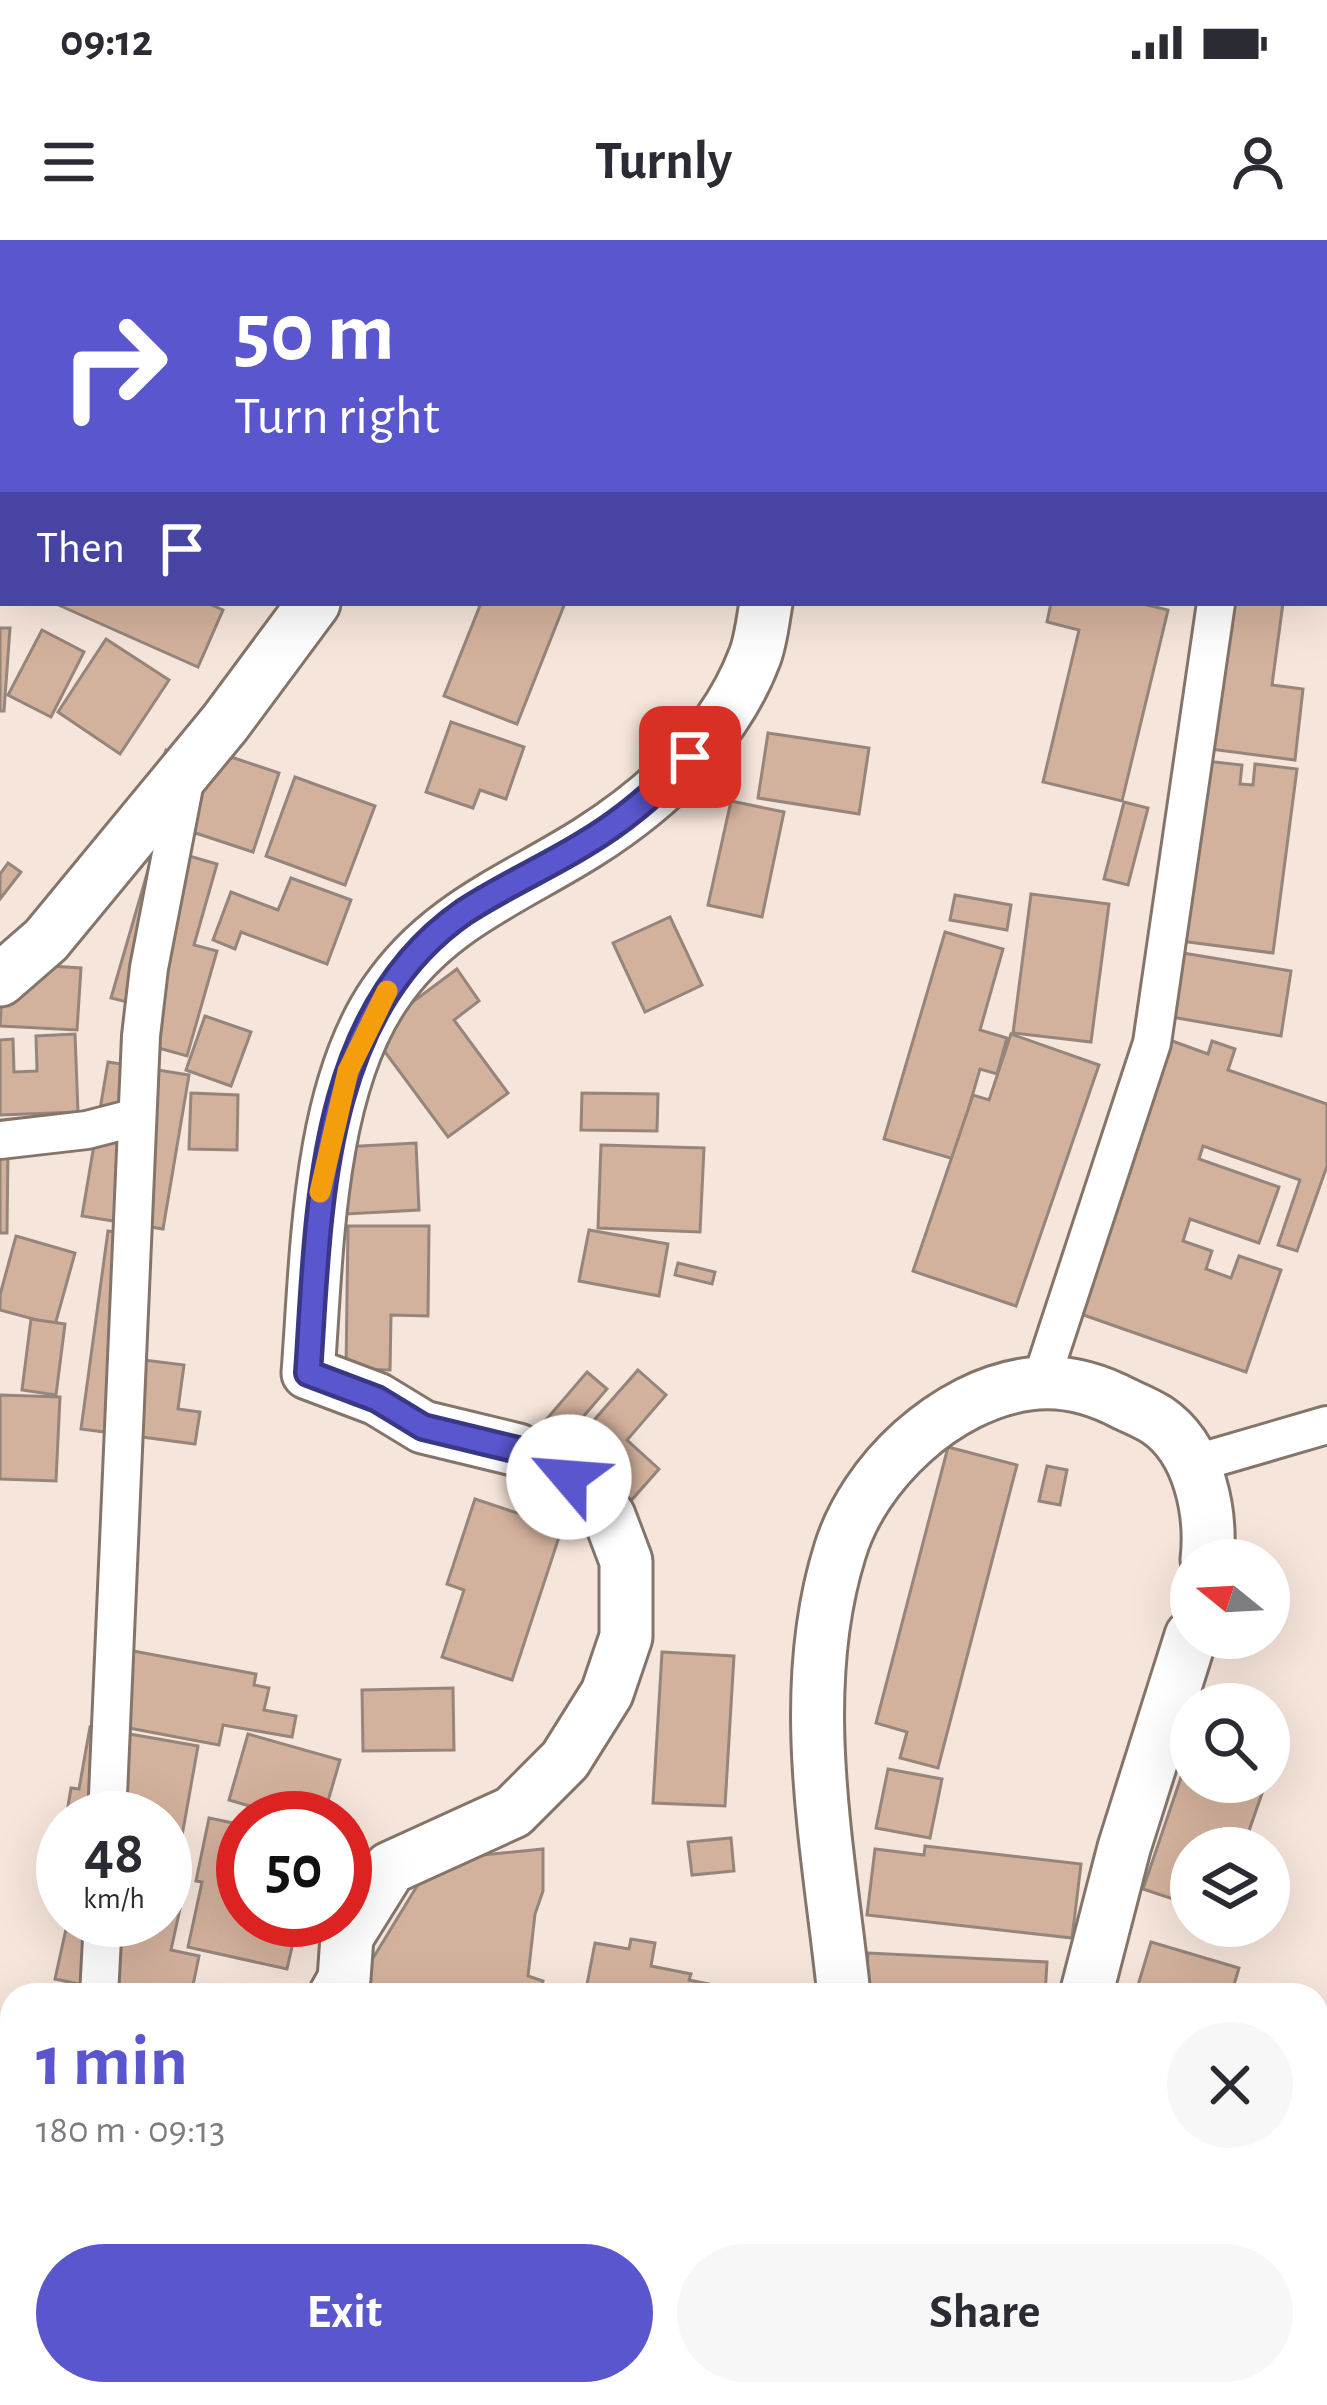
<!DOCTYPE html>
<meta charset="utf-8">
<style>
body{margin:0;font-family:"Alegreya Sans",sans-serif;background:#f7f7f7;color:#2b2b33;height:100vh;display:flex;flex-direction:column;font-size:45px;white-space:nowrap}
*{box-sizing:border-box;margin:0}
p{font-size:39px;color:#7c7c81}
.icon{flex:none;width:66px;height:66px;fill:none;stroke:currentColor;stroke-width:2;stroke-linecap:round;stroke-linejoin:round}
.map{position:relative;flex:1;overflow:hidden}
.details{position:absolute;left:0px;top:1743px;width:1329px;height:423px;display:flex;flex-direction:column;background:#fff;border-radius:36px 36px 0 0;box-shadow:0 12px 48px #0002}
.details>*{flex:none}
.guide{position:absolute;left:0px;top:0px;width:1329px;height:366px;box-shadow:0 12px 48px #0002;background:#5a56ce;color:#fff;overflow:hidden}
.needle{width:78px;rotate:288deg}
.tools{position:absolute;left:1170px;top:1299px;display:grid;gap:24px}
.tools a{display:grid;place-items:center;width:120px;height:120px;border-radius:50%;background:#fff;box-shadow:0 12px 48px #0002;font-size:60px}
.speed{position:absolute;left:36px;top:1551px;display:flex;gap:24px;font-size:60px;font-weight:700;text-align:center}
.speed>*{display:grid;place-content:center;width:156px;height:156px;border-radius:50%;background:#fff;box-shadow:0 12px 48px #0002;line-height:1}
.speed small{font-size:30px;font-weight:400}
.speed .limit{border:18px solid #d22;background:#fff;color:#111}
.pin{position:absolute;display:grid;place-items:center;width:102px;height:102px;color:#fff;margin:-51px;border-radius:24px;box-shadow:0 6px 18px #0006}
.me{position:absolute;width:132px;margin:-66px;rotate:297deg;stroke-linejoin:round;filter:drop-shadow(0 0 9px #0008)}
.turn{display:flex;align-items:center;gap:42px;height:252px;padding:0 36px;font-size:54px}
.turn .icon{width:156px;height:156px;stroke-width:2.5}
.turn b{display:block;font-size:84px;line-height:102px}
.then{display:flex;align-items:center;height:114px;padding:0 36px;background:#0003;gap:24px;font-size:45px}
.round{display:grid;place-items:center;flex:none;width:126px;height:126px;border-radius:63px;background:#f7f7f7}
.headline{display:flex;align-items:center;justify-content:space-between;height:204px;padding:0 36px}
h1{font-size:72px;font-weight:700;line-height:90px;color:#5a56ce}
.cta{display:flex;gap:24px;margin-top:auto;padding:24px 36px}
.cta a{flex:1;height:138px;border-radius:72px;background:#5a56ce;color:#fff;font-size:48px;font-weight:700;line-height:138px;text-align:center}
.cta a+a{background:#f7f7f7;color:#2b2b33}
.status{display:flex;justify-content:space-between;align-items:center;height:84px;padding:0 60px;background:#fff;direction:ltr}
.status svg{height:33px;fill:currentColor}
header{display:flex;justify-content:space-between;align-items:center;height:156px;padding:0 36px;background:#fff;font-size:54px;font-weight:700}
.map>svg:first-child{display:block}
</style>
<div class="status"><b>09:12</b><svg viewBox="0 0 49 12"><path d="M0 12V9h3v3zM5 12V6h3v6zM10 12V3h3v9zM15 12V0h3v12zM26 1h20v11H26zM47 4h2v5h-2z"/></svg></div>
<header><svg class="icon" aria-label="menu" viewBox="0 0 24 24"><path d="M4 6h16M4 12h16M4 18h16"/></svg>Turnly<svg class="icon" aria-label="person" viewBox="0 0 24 24"><circle cx="12" cy="8" r="4"/><path d="M4 21q1-7 8-7t8 7"/></svg></header>
<div class="map">
<svg width="1327" height="2165" viewBox="0 0 1327 2165">
<rect width="100%" height="100%" fill="#f6e5da"/>
<g fill="#d3b29d" stroke="#95857b" stroke-width="3">
<path d="M 117,0 L 354,0 L 117,3 Z"/>
<path d="M 494,0 L 653,0 L 494,3 Z"/>
<path d="M 0,212 L 3,213 L 3,290 L 0,289 Z"/>
<path d="M 54,363 L 207,363 L 223,370 L 198,427 Z"/>
<path d="M 481,363 L 565,363 L 517,484 L 444,456 Z"/>
<path d="M 1051,363 L 1139,363 L 1168,370 L 1122,561 L 1043,542 L 1079,390 L 1047,382 Z"/>
<path d="M 1204,363 L 1283,363 L 1272,445 L 1303,449 L 1295,520 L 1187,506 Z"/>
<path d="M 0,388 L 10,388 L 4,471 L 0,471 Z"/>
<path d="M 42,390 L 84,412 L 51,477 L 8,455 Z"/>
<path d="M 106,399 L 169,440 L 120,514 L 58,472 Z"/>
<path d="M 451,482 L 524,507 L 506,559 L 480,550 L 473,568 L 426,552 Z"/>
<path d="M 768,493 L 869,508 L 859,574 L 758,558 Z"/>
<path d="M 166,510 L 221,529 L 225,515 L 279,533 L 253,612 L 144,576 Z"/>
<path d="M 1188,519 L 1242,525 L 1240,544 L 1253,545 L 1255,524 L 1297,529 L 1273,713 L 1165,699 Z"/>
<path d="M 295,537 L 375,566 L 345,645 L 266,616 Z"/>
<path d="M 731,561 L 784,572 L 762,677 L 708,665 Z"/>
<path d="M 1124,562 L 1148,568 L 1128,645 L 1104,639 Z"/>
<path d="M 155,606 L 217,624 L 194,705 L 217,711 L 187,816 L 137,802 L 135,731 L 127,762 L 111,758 Z"/>
<path d="M 8,623 L 21,632 L 0,659 L 0,634 Z"/>
<path d="M 291,638 L 351,660 L 327,724 L 241,692 L 235,709 L 213,700 L 231,652 L 278,670 Z"/>
<path d="M 1031,654 L 1109,664 L 1091,802 L 1013,793 Z"/>
<path d="M 955,655 L 1011,665 L 1007,690 L 950,680 Z"/>
<path d="M 670,677 L 702,745 L 645,772 L 613,703 Z"/>
<path d="M 945,692 L 1003,709 L 980,790 L 1007,798 L 997,834 L 980,829 L 954,919 L 884,899 Z"/>
<path d="M 1171,711 L 1291,731 L 1281,796 L 1160,775 Z"/>
<path d="M 4,723 L 81,728 L 77,790 L 0,786 Z"/>
<path d="M 457,729 L 479,761 L 454,780 L 508,853 L 448,897 L 371,793 Z"/>
<path d="M 205,776 L 251,792 L 231,846 L 186,830 Z"/>
<path d="M 75,794 L 78,872 L 0,875 L 0,800 L 13,799 L 14,832 L 37,831 L 36,796 Z"/>
<path d="M 1011,794 L 1099,825 L 1016,1066 L 913,1031 L 973,855 L 989,860 Z"/>
<path d="M 1153,794 L 1208,814 L 1212,801 L 1235,809 L 1228,830 L 1327,864 L 1327,926 L 1297,1011 L 1278,1005 L 1300,940 L 1203,906 L 1199,919 L 1279,947 L 1259,1003 L 1190,979 L 1183,1001 L 1212,1011 L 1206,1029 L 1231,1038 L 1239,1016 L 1281,1030 L 1246,1132 L 1058,1066 Z"/>
<path d="M 108,822 L 189,835 L 163,989 L 82,976 Z"/>
<path d="M 191,853 L 238,855 L 237,910 L 189,909 Z"/>
<path d="M 582,853 L 658,854 L 657,891 L 581,890 Z"/>
<path d="M 416,903 L 419,970 L 346,974 L 343,907 Z"/>
<path d="M 601,905 L 704,908 L 700,992 L 598,988 Z"/>
<path d="M 0,908 L 8,908 L 7,993 L 0,993 Z"/>
<path d="M 348,986 L 429,986 L 428,1076 L 391,1075 L 390,1130 L 346,1129 Z"/>
<path d="M 589,990 L 668,1004 L 659,1056 L 579,1041 Z"/>
<path d="M 108,991 L 137,995 L 120,1117 L 184,1125 L 178,1169 L 200,1172 L 195,1204 L 81,1189 Z"/>
<path d="M 16,996 L 75,1013 L 55,1085 L 0,1070 L 0,1055 Z"/>
<path d="M 678,1023 L 715,1032 L 712,1044 L 675,1035 Z"/>
<path d="M 31,1079 L 65,1084 L 56,1155 L 22,1150 Z"/>
<path d="M 638,1130 L 666,1155 L 627,1200 L 659,1229 L 620,1273 L 560,1219 Z"/>
<path d="M 587,1132 L 607,1149 L 565,1198 L 545,1181 Z"/>
<path d="M 0,1155 L 60,1157 L 56,1241 L 0,1239 Z"/>
<path d="M 948,1207 L 1017,1225 L 938,1528 L 900,1518 L 907,1492 L 876,1483 Z"/>
<path d="M 1047,1226 L 1067,1230 L 1060,1265 L 1039,1261 Z"/>
<path d="M 475,1259 L 562,1288 L 512,1440 L 442,1417 L 464,1350 L 447,1344 Z"/>
<path d="M 128,1410 L 256,1434 L 254,1445 L 269,1448 L 264,1470 L 296,1476 L 292,1497 L 223,1485 L 219,1505 L 113,1485 Z"/>
<path d="M 662,1412 L 734,1416 L 725,1566 L 653,1563 Z"/>
<path d="M 453,1448 L 454,1510 L 363,1511 L 362,1450 Z"/>
<path d="M 90,1487 L 198,1506 L 174,1641 L 165,1639 L 165,1578 L 66,1578 L 71,1548 L 79,1549 Z"/>
<path d="M 248,1494 L 340,1520 L 323,1578 L 291,1578 L 229,1560 Z"/>
<path d="M 1191,1508 L 1191,1542 L 1266,1542 L 1243,1608 L 1191,1608 L 1191,1665 L 1143,1649 Z"/>
<path d="M 888,1529 L 942,1539 L 930,1598 L 876,1588 Z"/>
<path d="M 209,1578 L 243,1585 L 243,1680 L 298,1680 L 287,1729 L 188,1707 L 202,1642 L 196,1641 Z"/>
<path d="M 731,1598 L 734,1631 L 692,1635 L 688,1602 Z"/>
<path d="M 925,1606 L 1081,1624 L 1072,1698 L 867,1675 L 875,1609 L 924,1615 Z"/>
<path d="M 543,1609 L 543,1651 L 535,1674 L 528,1736 L 543,1741 L 540,1755 L 364,1755 L 370,1723 L 433,1620 Z"/>
<path d="M 165,1651 L 183,1655 L 171,1710 L 199,1716 L 191,1755 L 132,1755 L 55,1739 L 68,1680 L 120,1680 L 117,1692 L 130,1695 L 133,1680 L 165,1680 Z"/>
<path d="M 631,1699 L 655,1703 L 651,1726 L 691,1734 L 689,1740 L 729,1748 L 728,1755 L 585,1755 L 595,1703 L 629,1709 Z"/>
<path d="M 1151,1702 L 1239,1728 L 1231,1755 L 1135,1755 Z"/>
<path d="M 868,1713 L 1047,1722 L 1045,1755 L 866,1755 Z"/>
<path d="M 0,1818 L 12,1819 L 12,1894 L 0,1892 Z"/>
<path d="M 0,1933 L 12,1935 L 12,1976 L 0,1975 Z"/>
<path d="M 0,1982 L 12,1986 L 12,2007 L 0,2046 Z"/>
<path d="M 2,2074 L 5,2165 L 0,2165 Z"/>
<rect x="43" y="2154" width="99" height="11"/>
<path d="M 572,2154 L 679,2154 L 701,2160 L 699,2165 L 569,2165 Z"/>
<path d="M 743,2154 L 870,2154 L 864,2165 L 761,2165 Z"/>
</g>
<g fill="none" stroke-linecap="round" stroke-linejoin="round">
<g stroke="#84756b" stroke-width="42">
<g id="street">
<path d="M 402,3 L 403,0"/>
<path d="M 533,3 L 533,0"/>
<path d="M 713,3 L 714,0"/>
<path d="M 811,3 L 812,0"/>
<path d="M 1249,3 L 1250,0"/>
<path d="M 0,900 L 87,890 L 137,877"/>
<path d="M 1040,1144 L 1152,803 L 1216,363"/>
<path d="M 1193,1224 L 1327,1185"/>
<path d="M 107,1578 L 141,796 L 149,728 L 186,536"/>
<path d="M 99,1755 L 103,1680"/>
<path d="M 0,1922 L 12,1925"/>
<path d="M 0,2081 L 12,2079"/>
<path d="M 189,2154 L 194,2165"/>
</g>
</g>
<g stroke="#84756b" stroke-width="57">
<g id="secondary">
<path d="M 0,740 L 46,700 L 225,483 L 314,363"/>
<path d="M 335,1755 L 344,1739 L 347,1697 L 390,1628 L 513,1572 L 565,1520 L 607,1453 L 626,1397 L 626,1321 L 609,1276 L 569,1237 L 518,1210 L 423,1187 L 377,1159 L 308,1133 C 317,1017 317,853 385,754 C 437,677 512,650 587,603 C 658,558 725,496 755,416 C 761,400 763,380 766,363"/>
<path d="M 844,1755 C 829,1610 795,1454 840,1311 C 864,1232 946,1155 1029,1144 C 1064,1139 1095,1148 1125,1164 C 1136,1169 1148,1174 1157,1180 C 1200,1209 1212,1273 1207,1320"/>
<path d="M 1086,1755 L 1124,1608 L 1191,1396"/>
<path d="M 954,2165 L 961,2154"/>
</g>
</g>
<use href="#street" stroke="#fff" stroke-width="36"/>
<use href="#secondary" stroke="#fff" stroke-width="51"/>
</g>
<g fill="none" stroke-linecap="round" stroke-linejoin="round">
<g stroke="#3a3886" stroke-width="30">
<path id="route" d="M 569,1237 L 518,1210 L 423,1187 L 377,1159 L 308,1133 C 319,974 317,774 464,672 C 502,647 545,628 584,604 C 623,581 659,550 690,517"/>
</g>
<use href="#route" stroke="#5a56ce" stroke-width="21"/>
<path stroke="#f59e0b" stroke-width="21" d="M 320,952 L 348,831 L 387,751"/>
</g>
</svg>
<div class="tools">
<a><svg class="needle" viewBox="-14 -14 28 28"><path d="M0-13l5 13h-10z" fill="#e53935"/><path d="M0 13l5-13h-10z" fill="#7c7c81"/></svg></a>
<a><svg class="icon" aria-label="search" viewBox="0 0 24 24"><circle cx="10" cy="10" r="6"/><path d="M15 15l6 6"/></svg></a>
<a><svg class="icon" aria-label="layers" viewBox="0 0 24 24"><path d="M12 4l9 5-9 5-9-5zM3 14l9 5 9-5"/></svg></a>
</div>
<div class="speed"><div>48<small>km/h</small></div><div class="limit">50</div></div>
<div class="pin" style="left:690px;top:517px;background:#d93025"><svg class="icon" aria-label="arrive" viewBox="0 0 24 24"><path d="M6 21V4h12l-3 4 3 4H6"/></svg></div>
<svg class="me" style="left:569px;top:1237px" viewBox="-20 -20 40 40"><circle r="19" fill="#fff"/><path d="M0-13L10 11 0 6-10 11z" fill="#5a56ce"/></svg>
<div class="guide">
<div class="turn"><svg class="icon" aria-label="right" viewBox="0 0 24 24"><path d="M7 20v-9h11M14 6l5 5-5 5"/></svg><div><b>50 m</b>Turn right</div></div>
<div class="then">Then<svg class="icon" aria-label="arrive" viewBox="0 0 24 24"><path d="M6 21V4h12l-3 4 3 4H6"/></svg></div>
</div>
<section class="details">
<div class="headline"><div><h1>1 min</h1><p>180 m · 09:13</p></div><a class="round"><svg class="icon" aria-label="close" viewBox="0 0 24 24"><path d="M6 6l12 12M18 6L6 18"/></svg></a></div>
<div class="cta"><a>Exit</a><a>Share</a></div>
</section>
</div>
